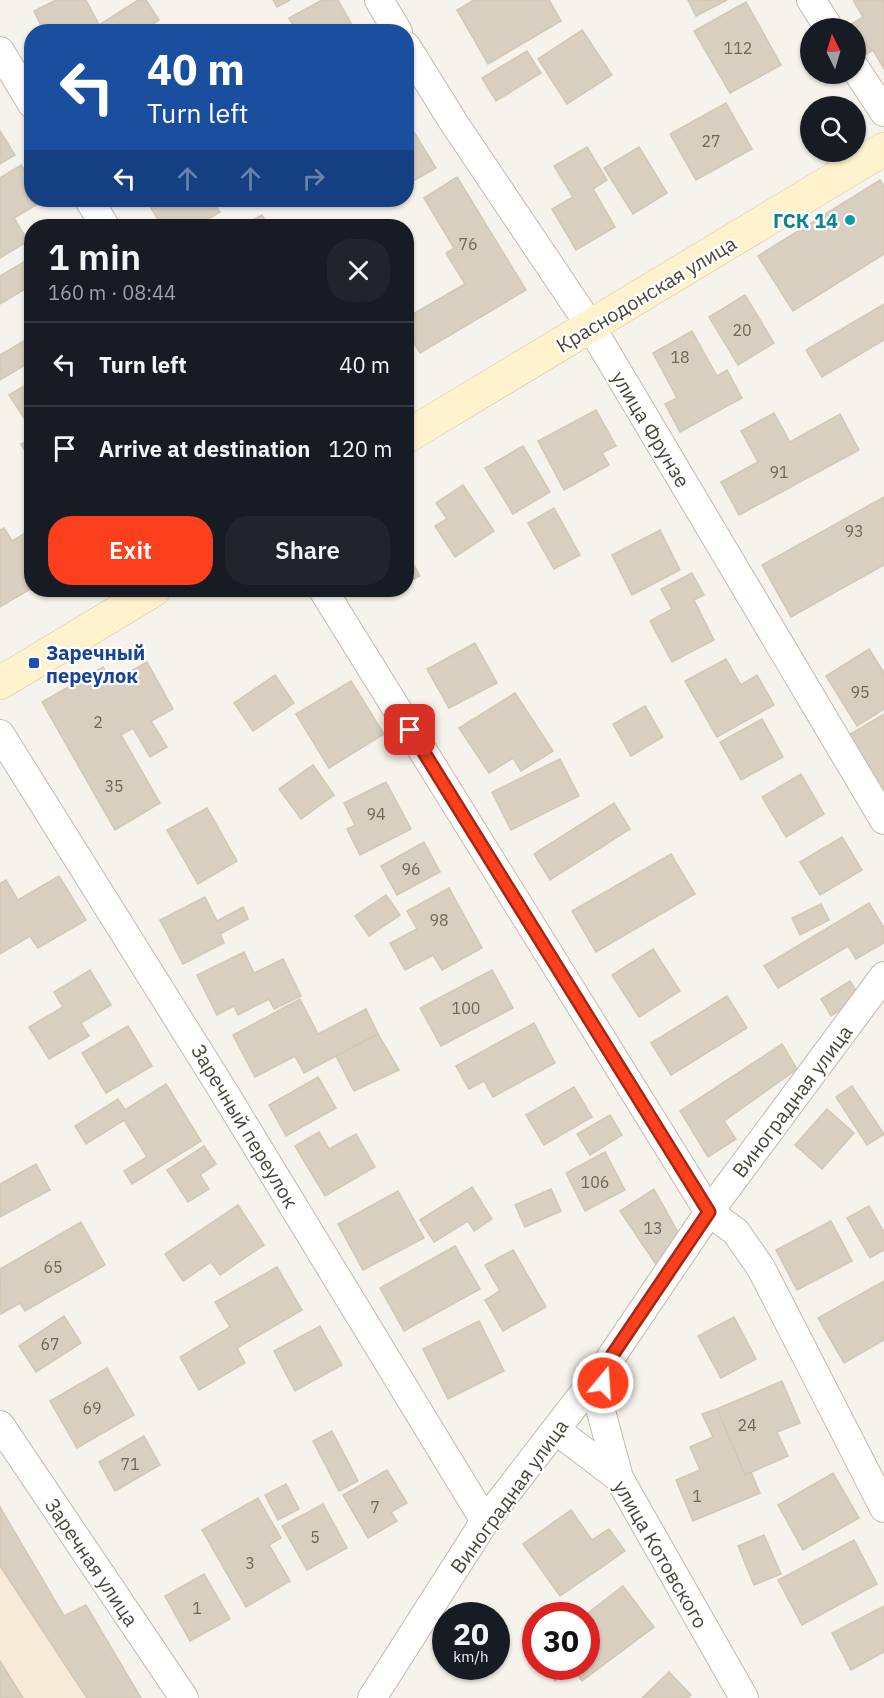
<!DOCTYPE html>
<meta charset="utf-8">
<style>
body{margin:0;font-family:"IBM Plex Sans",sans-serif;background:#20242c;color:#f1f3f6;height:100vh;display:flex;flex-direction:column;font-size:22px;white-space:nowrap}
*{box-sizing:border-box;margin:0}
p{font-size:20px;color:#9ea1a6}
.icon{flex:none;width:33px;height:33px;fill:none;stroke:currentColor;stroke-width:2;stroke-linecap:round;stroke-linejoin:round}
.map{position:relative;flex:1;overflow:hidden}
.side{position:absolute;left:24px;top:219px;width:390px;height:378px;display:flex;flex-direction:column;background:#171b24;border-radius:24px;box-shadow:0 2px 4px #0004}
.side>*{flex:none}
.top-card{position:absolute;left:24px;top:24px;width:390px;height:183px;border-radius:24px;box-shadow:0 2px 4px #0004;background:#1a4fa0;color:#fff;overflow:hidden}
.needle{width:39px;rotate:355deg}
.controls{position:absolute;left:800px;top:18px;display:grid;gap:12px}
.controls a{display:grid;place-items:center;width:66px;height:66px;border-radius:50%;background:#171b24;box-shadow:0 2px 4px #0004;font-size:30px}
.speed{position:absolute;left:432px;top:1602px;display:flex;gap:12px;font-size:30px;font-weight:700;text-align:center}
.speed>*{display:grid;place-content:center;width:78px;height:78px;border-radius:50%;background:#171b24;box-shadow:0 2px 4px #0004;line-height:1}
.speed small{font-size:15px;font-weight:400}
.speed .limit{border:9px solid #d22;background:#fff;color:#111}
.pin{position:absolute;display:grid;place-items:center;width:51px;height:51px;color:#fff;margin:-26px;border-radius:12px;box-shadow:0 3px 9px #0006}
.me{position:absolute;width:66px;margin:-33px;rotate:18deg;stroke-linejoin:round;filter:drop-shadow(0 0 4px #0008)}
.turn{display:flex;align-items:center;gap:21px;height:126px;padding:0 24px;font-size:27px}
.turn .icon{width:78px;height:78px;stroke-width:2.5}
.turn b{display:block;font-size:42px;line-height:51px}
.lanes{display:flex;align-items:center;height:57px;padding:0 24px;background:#0003;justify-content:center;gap:30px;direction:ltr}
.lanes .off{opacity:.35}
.round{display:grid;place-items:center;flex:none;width:63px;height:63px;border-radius:24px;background:#20242c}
.overview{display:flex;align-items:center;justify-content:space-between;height:102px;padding:0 24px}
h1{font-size:36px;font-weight:600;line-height:45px}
.cta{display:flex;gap:12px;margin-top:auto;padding:12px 24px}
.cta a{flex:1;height:69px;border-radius:24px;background:#fc3f1d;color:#fff;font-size:24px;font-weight:600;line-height:69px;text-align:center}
.cta a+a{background:#20242c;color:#f1f3f6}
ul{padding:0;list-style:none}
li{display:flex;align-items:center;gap:18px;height:84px;padding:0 24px;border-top:2px solid #363941}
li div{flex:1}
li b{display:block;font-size:22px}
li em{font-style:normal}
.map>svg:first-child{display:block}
</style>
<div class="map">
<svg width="884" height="1698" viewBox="0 0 884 1698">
<rect width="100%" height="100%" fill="#f6f3ec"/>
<path fill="#f7ead8" d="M 0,1540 L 104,1698 L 0,1698 Z"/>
<g fill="#d8cfc1" stroke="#d3c7b4" stroke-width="1.5">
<path d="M 56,0 L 86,0 L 99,25 L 85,32 L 44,32 L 34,11 Z"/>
<path d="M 138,0 L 146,0 L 159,20 L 141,32 L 103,32 L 99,25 Z"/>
<path d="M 273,0 L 290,0 L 277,7 Z"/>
<path d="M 322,0 L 338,0 L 356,32 L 297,32 L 289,18 Z"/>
<path d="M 474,0 L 549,0 L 561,21 L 488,64 L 457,10 Z"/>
<path d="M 688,0 L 727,0 L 696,16 Z"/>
<path d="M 853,0 L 884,0 L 884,69 L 873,50 L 862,57 L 855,45 L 855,28 L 845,28 L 863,17 Z"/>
<path d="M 746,2 L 781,65 L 730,93 L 694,31 Z"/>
<path d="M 582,30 L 612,75 L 567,104 L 538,59 Z"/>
<path d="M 527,51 L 541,73 L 496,101 L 482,78 Z"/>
<path d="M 726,103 L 752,149 L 696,180 L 670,134 Z"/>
<path d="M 412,129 L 436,168 L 406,185 L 406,133 Z"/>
<path d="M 0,131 L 15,155 L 0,164 Z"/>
<path d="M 587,147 L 607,180 L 593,189 L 615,227 L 576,250 L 552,209 L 573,197 L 554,166 Z"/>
<path d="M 639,147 L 667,193 L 633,214 L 604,168 Z"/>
<path d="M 21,165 L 32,182 L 32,200 L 43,201 L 14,218 L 28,241 L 0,258 L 0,178 Z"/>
<path d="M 457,177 L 526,290 L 420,353 L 406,330 L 406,318 L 465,284 L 446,253 L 454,248 L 424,198 Z"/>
<path d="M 880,180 L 884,186 L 884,254 L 793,311 L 758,256 Z"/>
<path d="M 146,200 L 212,200 L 220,212 L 196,226 L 162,226 Z"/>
<path d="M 262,215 L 268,226 L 241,226 Z"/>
<path d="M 32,257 L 32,285 L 0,304 L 0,276 Z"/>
<path d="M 745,295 L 774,343 L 738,365 L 709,317 Z"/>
<path d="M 884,304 L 884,340 L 822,377 L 806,350 Z"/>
<path d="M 692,331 L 717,376 L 727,370 L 742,398 L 680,432 L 665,404 L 677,398 L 653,353 Z"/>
<path d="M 32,336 L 32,361 L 0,380 L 0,355 Z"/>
<path d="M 32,381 L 32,426 L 30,427 L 9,395 Z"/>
<path d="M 596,410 L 616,446 L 602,453 L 609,465 L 564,490 L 538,441 Z"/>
<path d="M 774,413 L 790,442 L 840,414 L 859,450 L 739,515 L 721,482 L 758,462 L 741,431 Z"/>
<path d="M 32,439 L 32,463 L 21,444 Z"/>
<path d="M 523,446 L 550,492 L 513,514 L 485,468 Z"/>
<path d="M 463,485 L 494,531 L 455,557 L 435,526 L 447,519 L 436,503 Z"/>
<path d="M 884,497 L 884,565 L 791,617 L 762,565 Z"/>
<path d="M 554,508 L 580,555 L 554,569 L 528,523 Z"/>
<path d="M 4,528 L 12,541 L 27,532 L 32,539 L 32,588 L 0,607 L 0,530 Z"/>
<path d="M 660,530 L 680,570 L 632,595 L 612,555 Z"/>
<path d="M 406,552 L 420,576 L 406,583 Z"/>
<path d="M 692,573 L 704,595 L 694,600 L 714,640 L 672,662 L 650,621 L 672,609 L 661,589 Z"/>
<path d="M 379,590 L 395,590 L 383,596 Z"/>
<path d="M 475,643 L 497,683 L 449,708 L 427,669 Z"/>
<path d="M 869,649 L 884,673 L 884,709 L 857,726 L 826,676 Z"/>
<path d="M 726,659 L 741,685 L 757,675 L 774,705 L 717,737 L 685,681 Z"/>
<path d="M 147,662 L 173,709 L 151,721 L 167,747 L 150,757 L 133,728 L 121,735 L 160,803 L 115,830 L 42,702 L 103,667 L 112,682 Z"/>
<path d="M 275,675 L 294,703 L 253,731 L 234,703 Z"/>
<path d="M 351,681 L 384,734 L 329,768 L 296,714 Z"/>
<path d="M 515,693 L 553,751 L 521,771 L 513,758 L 489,773 L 459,728 Z"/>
<path d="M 645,706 L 663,737 L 631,756 L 613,724 Z"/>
<path d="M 884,714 L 884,794 L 842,739 Z"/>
<path d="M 762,719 L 783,757 L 741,780 L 720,742 Z"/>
<path d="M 560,759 L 579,796 L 511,830 L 492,792 Z"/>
<path d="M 313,765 L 334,795 L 301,819 L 279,789 Z"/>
<path d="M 801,774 L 824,814 L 786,837 L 762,797 Z"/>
<path d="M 386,782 L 411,829 L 360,855 L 347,829 L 355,825 L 344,803 Z"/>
<path d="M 614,803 L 630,829 L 550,880 L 534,854 Z"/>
<path d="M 207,808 L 237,861 L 198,884 L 167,830 Z"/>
<path d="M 842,837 L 862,870 L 820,895 L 800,862 Z"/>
<path d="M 424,842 L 440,872 L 397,895 L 381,866 Z"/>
<path d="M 671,854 L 695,894 L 596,952 L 572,911 Z"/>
<path d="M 59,876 L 86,920 L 38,948 L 30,936 L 0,954 L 0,884 L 6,880 L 18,900 Z"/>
<path d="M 449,888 L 482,948 L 442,970 L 433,955 L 405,970 L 390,943 L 417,929 L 407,911 Z"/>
<path d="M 386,895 L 400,915 L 369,936 L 355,916 Z"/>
<path d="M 205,897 L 217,921 L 243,907 L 248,919 L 220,934 L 224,943 L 183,964 L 160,920 Z"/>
<path d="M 869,903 L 884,928 L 884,943 L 856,959 L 848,946 L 778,988 L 764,966 Z"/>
<path d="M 821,904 L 829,920 L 800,935 L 792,918 Z"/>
<path d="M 653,949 L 680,991 L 639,1017 L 612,975 Z"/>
<path d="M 244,952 L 254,973 L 283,959 L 301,996 L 274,1009 L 269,999 L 238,1015 L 234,1006 L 217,1015 L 197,975 Z"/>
<path d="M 90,970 L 111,1005 L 81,1023 L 89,1036 L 49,1059 L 29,1027 L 63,1007 L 54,992 Z"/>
<path d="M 492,970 L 513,1008 L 441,1046 L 420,1008 Z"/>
<path d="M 850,981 L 860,997 L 831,1016 L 821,999 Z"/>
<path d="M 727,996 L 747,1028 L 671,1075 L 651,1043 Z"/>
<path d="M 300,999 L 318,1034 L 366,1009 L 378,1034 L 304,1073 L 295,1056 L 255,1077 L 233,1035 Z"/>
<path d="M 534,1023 L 555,1063 L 493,1097 L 484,1081 L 469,1089 L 456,1066 Z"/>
<path d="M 128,1026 L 152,1066 L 106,1093 L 82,1053 Z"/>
<path d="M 378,1034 L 399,1070 L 354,1091 L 336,1056 Z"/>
<path d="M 782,1044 L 797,1069 L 724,1121 L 736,1139 L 708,1157 L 680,1111 Z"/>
<path d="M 318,1077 L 336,1108 L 286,1136 L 269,1105 Z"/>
<path d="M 166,1084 L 201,1141 L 132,1184 L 124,1171 L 147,1157 L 124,1120 L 86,1144 L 75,1126 L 118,1099 L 125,1110 Z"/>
<path d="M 852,1086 L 884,1134 L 867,1145 L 836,1097 Z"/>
<path d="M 574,1087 L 592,1117 L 544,1145 L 526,1115 Z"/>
<path d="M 827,1109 L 854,1133 L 822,1169 L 795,1145 Z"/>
<path d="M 610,1115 L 622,1135 L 590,1155 L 577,1134 Z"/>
<path d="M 319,1132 L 329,1149 L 356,1134 L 375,1167 L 325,1196 L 295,1146 Z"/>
<path d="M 204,1146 L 216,1164 L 200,1175 L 209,1189 L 188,1202 L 167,1170 Z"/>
<path d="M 605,1152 L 625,1190 L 585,1211 L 566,1173 Z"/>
<path d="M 36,1164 L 50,1190 L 0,1217 L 0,1184 Z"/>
<path d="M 472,1187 L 492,1219 L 474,1231 L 468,1221 L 434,1242 L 420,1220 Z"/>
<path d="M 551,1189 L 561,1211 L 525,1227 L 515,1205 Z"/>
<path d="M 654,1189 L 685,1245 L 657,1266 L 620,1211 Z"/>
<path d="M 398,1191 L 424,1238 L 363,1270 L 338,1224 Z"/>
<path d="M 238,1205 L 264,1245 L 220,1275 L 211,1262 L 183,1281 L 165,1254 Z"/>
<path d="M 869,1206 L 884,1232 L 884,1250 L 870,1258 L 847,1218 Z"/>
<path d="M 831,1221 L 852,1261 L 797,1290 L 776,1250 Z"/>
<path d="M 81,1222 L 105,1265 L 25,1311 L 20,1303 L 1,1314 L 0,1269 Z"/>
<path d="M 455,1246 L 480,1289 L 404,1331 L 380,1288 Z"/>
<path d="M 513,1250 L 546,1307 L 503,1331 L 485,1300 L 500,1291 L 485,1265 Z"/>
<path d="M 277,1267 L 302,1310 L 237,1348 L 245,1363 L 199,1390 L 180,1357 L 230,1327 L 215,1302 Z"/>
<path d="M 884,1281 L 884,1340 L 844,1363 L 818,1318 Z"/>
<path d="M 64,1316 L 81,1343 L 36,1372 L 19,1346 Z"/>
<path d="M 734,1317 L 756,1359 L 721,1378 L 698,1336 Z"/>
<path d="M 479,1321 L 504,1371 L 448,1399 L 423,1349 Z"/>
<path d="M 320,1326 L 342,1365 L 295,1391 L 274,1351 Z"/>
<path d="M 107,1368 L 134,1415 L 77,1448 L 50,1401 Z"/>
<path d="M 782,1381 L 800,1423 L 777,1432 L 788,1456 L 745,1475 L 717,1409 Z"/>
<path d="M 717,1409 L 745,1475 L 751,1472 L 760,1493 L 693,1521 L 676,1480 L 700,1470 L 690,1447 L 713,1437 L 702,1414 Z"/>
<path d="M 332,1431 L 358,1481 L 339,1491 L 313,1441 Z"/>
<path d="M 144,1436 L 160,1465 L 115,1491 L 99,1462 Z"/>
<path d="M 387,1470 L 407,1503 L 391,1512 L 397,1521 L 368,1538 L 343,1495 Z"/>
<path d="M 833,1473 L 859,1518 L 803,1550 L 778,1505 Z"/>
<path d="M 286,1484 L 299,1509 L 278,1520 L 265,1495 Z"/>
<path d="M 258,1498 L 281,1538 L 269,1545 L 290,1581 L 246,1607 L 202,1530 Z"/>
<path d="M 323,1504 L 347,1548 L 307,1570 L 282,1526 Z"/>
<path d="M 0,1507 L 64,1616 L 86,1605 L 141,1698 L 87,1698 L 0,1566 Z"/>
<path d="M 571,1510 L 592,1540 L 609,1529 L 625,1551 L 560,1596 L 523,1544 Z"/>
<path d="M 764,1535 L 781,1574 L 754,1585 L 738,1546 Z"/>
<path d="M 854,1540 L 877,1584 L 802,1625 L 778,1580 Z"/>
<path d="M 204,1574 L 230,1619 L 190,1641 L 165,1596 Z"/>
<path d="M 623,1586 L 654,1627 L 582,1681 L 572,1667 L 555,1681 L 545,1666 L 586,1666 L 586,1616 L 584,1616 Z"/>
<path d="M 884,1606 L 884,1652 L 851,1670 L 832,1633 Z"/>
<path d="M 0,1661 L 23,1698 L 0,1698 Z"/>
<path d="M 669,1672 L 691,1695 L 688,1698 L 642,1698 Z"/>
</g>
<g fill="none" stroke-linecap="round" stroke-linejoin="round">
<g stroke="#c2bbae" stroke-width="30">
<g id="street">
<path d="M 379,0 L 398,32"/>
<path d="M 811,0 L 829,28"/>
<path d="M 406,46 L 454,123 L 591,327 L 884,820"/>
<path d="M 0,51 L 32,104"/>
<path d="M 855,68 L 884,112"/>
<path d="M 89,200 L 105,226"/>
<path d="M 323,590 L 709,1212 L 736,1232 L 761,1268 L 884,1508"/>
<path d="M 0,734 L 222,1089 L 485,1521"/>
<path d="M 606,1368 L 599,1404 L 619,1478"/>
<path d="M 0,1425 L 184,1698"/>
<path d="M 556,1430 L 619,1478 L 744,1698"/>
<path d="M 372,1698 L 485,1521 L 607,1363 L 709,1212 L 884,976"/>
</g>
</g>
<g stroke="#d6c79b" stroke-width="34">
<g id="secondary">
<path d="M 406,437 L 884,149"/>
<path d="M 0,683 L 154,590"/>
</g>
</g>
<use href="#street" stroke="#fff" stroke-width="28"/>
<use href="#secondary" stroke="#fff3cd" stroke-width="33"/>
</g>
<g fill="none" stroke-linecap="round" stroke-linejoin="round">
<g stroke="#a42913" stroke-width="15">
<path id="route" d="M 410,730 L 709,1212 L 607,1363 L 603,1383"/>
</g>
<use href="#route" stroke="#fc3f1d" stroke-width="10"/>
</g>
<circle fill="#0f9aa8" stroke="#fff" stroke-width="2" cx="850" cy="220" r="6"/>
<rect fill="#1a4fb4" stroke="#fff" stroke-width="2" x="28" y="657" width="12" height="12" rx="3"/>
<g text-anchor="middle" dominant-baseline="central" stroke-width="4.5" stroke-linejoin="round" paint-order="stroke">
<g font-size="16" fill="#6e675b">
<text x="738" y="48">112</text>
<text x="711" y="141">27</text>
<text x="468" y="244">76</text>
<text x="742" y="330">20</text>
<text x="680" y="357">18</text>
<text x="779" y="472">91</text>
<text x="854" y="531">93</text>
<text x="860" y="692">95</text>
<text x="98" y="722">2</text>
<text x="114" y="786">35</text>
<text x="376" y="814">94</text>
<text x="411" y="869">96</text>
<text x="439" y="920">98</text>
<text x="466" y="1008">100</text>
<text x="595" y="1182">106</text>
<text x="653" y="1228">13</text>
<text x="53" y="1267">65</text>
<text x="50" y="1344">67</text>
<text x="92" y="1408">69</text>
<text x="747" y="1425">24</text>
<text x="130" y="1464">71</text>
<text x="697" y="1496">1</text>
<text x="375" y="1507">7</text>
<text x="315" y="1537">5</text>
<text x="250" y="1563">3</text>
<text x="197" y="1608">1</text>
</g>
<g font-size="20" font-weight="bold" fill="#0d838f" stroke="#fff" text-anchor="end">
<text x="838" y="220">ГСК 14</text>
</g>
<g font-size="20" fill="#4b4439" stroke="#fff">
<text transform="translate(646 294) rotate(-31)">Краснодонская улица</text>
<text transform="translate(651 429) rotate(59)">улица Фрунзе</text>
<text transform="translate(792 1101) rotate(-53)">Виноградная улица</text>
<text transform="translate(245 1126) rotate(59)">Заречный переулок</text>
<text transform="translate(509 1496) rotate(-54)">Виноградная улица</text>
<text transform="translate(661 1554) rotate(60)">улица Котовского</text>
<text transform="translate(92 1562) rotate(56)">Заречная улица</text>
</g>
<g font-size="20" font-weight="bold" fill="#164399" stroke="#fff" text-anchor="start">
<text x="46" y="652">Заречный<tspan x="46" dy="23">переулок</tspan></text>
</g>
</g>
</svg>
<div class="controls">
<a><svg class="needle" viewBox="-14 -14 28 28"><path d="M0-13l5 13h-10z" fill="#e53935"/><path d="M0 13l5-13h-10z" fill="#9ea1a6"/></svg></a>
<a><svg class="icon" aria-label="search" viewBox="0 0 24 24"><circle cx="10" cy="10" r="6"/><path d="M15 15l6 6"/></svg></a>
</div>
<div class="speed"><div>20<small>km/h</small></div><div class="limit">30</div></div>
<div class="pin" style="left:410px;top:730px;background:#d93025"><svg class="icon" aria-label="arrive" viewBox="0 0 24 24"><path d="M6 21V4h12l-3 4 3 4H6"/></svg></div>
<svg class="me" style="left:603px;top:1383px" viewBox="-20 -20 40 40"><circle r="17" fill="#fc3f1d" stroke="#fff" stroke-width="3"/><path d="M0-11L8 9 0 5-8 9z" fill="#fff"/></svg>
<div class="top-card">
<div class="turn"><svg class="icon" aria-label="left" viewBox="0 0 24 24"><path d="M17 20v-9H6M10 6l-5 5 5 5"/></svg><div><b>40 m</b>Turn left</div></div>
<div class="lanes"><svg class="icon" aria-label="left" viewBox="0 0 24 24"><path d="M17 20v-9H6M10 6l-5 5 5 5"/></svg><svg class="icon off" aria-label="ahead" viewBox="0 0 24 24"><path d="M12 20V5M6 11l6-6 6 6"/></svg><svg class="icon off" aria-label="ahead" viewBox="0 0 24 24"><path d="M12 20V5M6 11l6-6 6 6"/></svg><svg class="icon off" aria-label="right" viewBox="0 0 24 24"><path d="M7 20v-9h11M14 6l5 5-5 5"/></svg></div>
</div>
<section class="side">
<div class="overview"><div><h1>1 min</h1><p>160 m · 08:44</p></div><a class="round"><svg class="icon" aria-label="close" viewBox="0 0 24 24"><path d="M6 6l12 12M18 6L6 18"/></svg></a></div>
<ul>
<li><svg class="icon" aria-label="left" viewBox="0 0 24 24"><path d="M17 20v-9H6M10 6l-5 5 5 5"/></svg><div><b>Turn left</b></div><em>40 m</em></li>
<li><svg class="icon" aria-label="arrive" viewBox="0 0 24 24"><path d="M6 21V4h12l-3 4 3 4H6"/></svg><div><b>Arrive at destination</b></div><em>120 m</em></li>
</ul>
<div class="cta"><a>Exit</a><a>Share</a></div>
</section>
</div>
